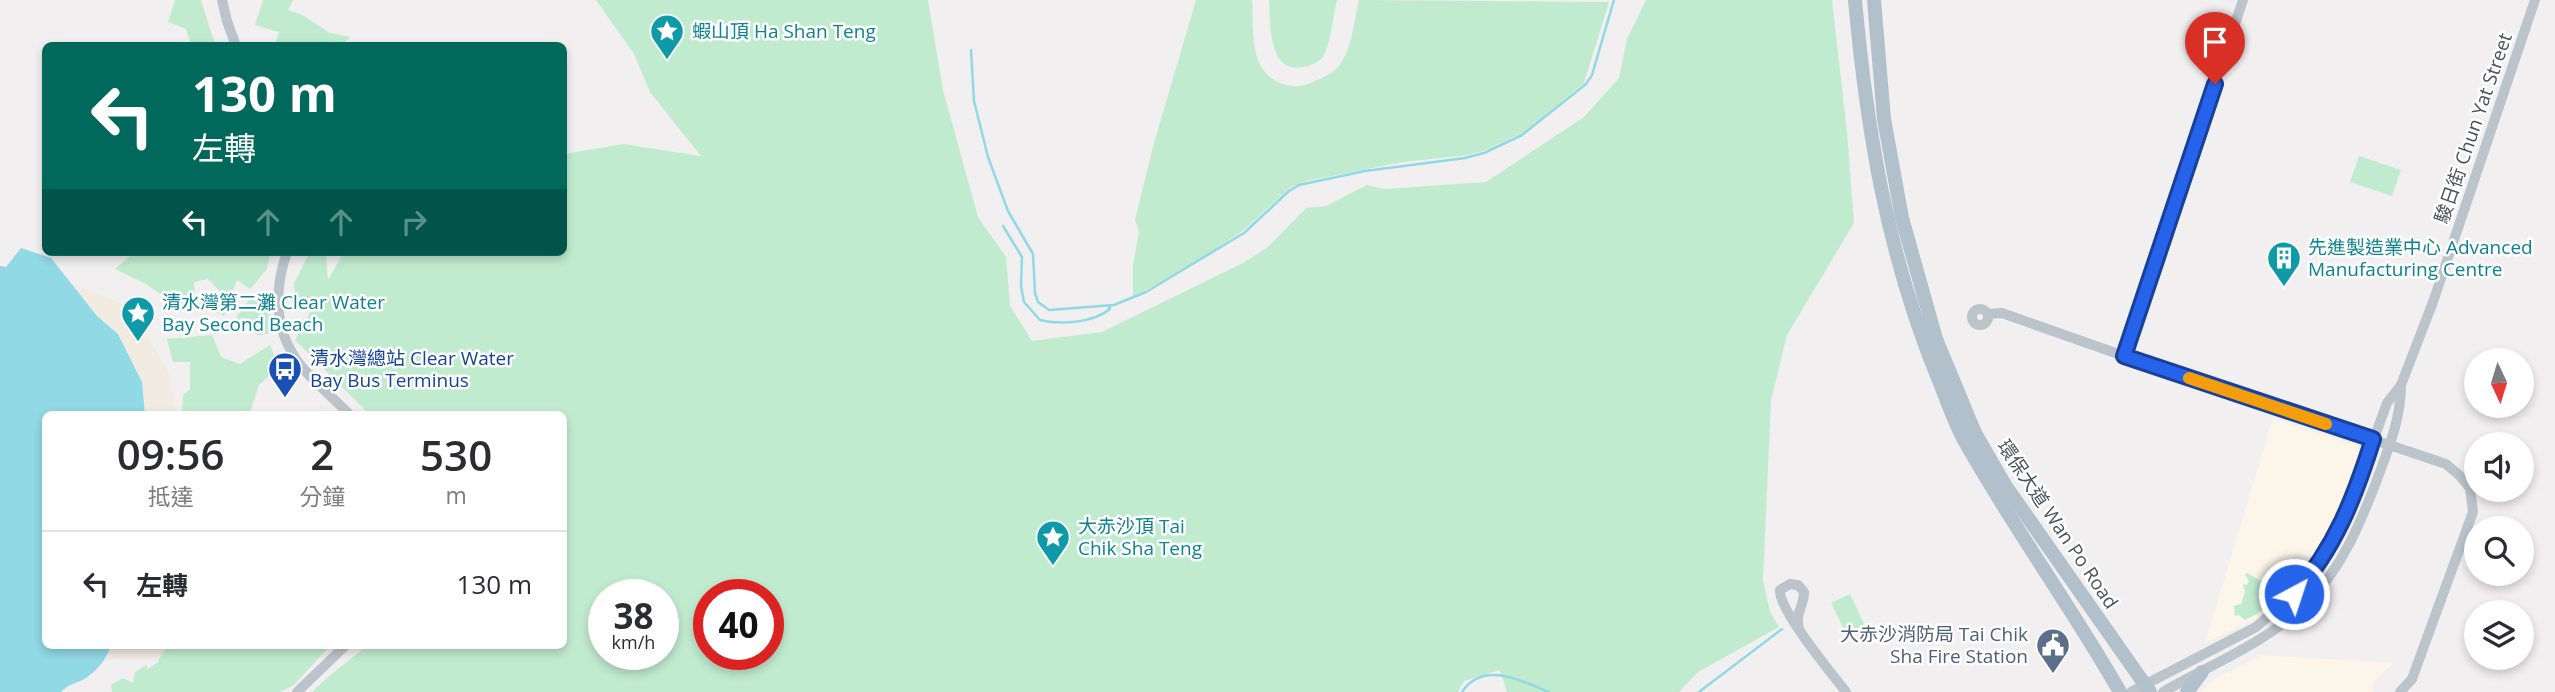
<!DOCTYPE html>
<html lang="zh-TW">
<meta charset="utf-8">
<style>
body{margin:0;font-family:"Open Sans","Noto Sans TC",sans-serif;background:#f2f2f3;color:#2b2b33;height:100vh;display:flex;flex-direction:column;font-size:26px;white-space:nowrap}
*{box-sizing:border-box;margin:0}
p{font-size:23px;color:#7c7c81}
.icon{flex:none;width:38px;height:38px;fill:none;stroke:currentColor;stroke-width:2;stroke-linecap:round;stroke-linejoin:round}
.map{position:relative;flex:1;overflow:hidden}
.side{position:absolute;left:42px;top:411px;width:525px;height:238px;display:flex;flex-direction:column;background:#fff;border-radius:10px;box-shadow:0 4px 10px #0003}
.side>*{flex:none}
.banner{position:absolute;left:42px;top:42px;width:525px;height:214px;border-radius:10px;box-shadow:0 4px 10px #0003;background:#00695c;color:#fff;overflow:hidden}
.needle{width:46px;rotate:176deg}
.fabs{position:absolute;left:2464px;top:348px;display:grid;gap:14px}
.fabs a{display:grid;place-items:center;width:70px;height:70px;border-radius:50%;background:#fff;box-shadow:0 4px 10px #0003;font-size:35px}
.speed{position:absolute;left:588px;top:579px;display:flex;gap:14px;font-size:35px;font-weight:700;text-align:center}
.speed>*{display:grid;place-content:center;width:91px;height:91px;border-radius:50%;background:#fff;box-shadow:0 4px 10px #0003;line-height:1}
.speed small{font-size:18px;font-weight:400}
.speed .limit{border:10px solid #d22;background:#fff;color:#111}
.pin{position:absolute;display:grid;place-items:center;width:60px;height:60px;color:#fff;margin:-72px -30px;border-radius:50% 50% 50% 0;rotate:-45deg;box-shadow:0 0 7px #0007}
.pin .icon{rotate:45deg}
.me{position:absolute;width:77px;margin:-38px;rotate:40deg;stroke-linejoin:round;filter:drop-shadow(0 0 5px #0008)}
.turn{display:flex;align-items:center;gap:24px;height:147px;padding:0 35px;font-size:32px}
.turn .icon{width:91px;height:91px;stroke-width:2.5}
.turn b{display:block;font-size:49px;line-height:60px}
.lanes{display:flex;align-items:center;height:66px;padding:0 35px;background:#0003;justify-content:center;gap:35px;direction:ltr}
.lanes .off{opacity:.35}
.eta{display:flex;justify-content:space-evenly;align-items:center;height:119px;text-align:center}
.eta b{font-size:42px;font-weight:600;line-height:49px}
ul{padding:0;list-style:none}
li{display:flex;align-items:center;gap:21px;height:105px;padding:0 35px;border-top:2px solid #e1e1e2}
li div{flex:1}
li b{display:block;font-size:26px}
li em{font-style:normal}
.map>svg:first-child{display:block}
</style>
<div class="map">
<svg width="2555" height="692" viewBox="0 0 2555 692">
<rect width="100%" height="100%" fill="#f1efef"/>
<g fill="#fbf5ea">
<path d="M 2273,418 L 2357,446 L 2362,461 L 2335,530 L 2316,559 L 2295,553 L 2289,572 L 2302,577 L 2256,619 L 2205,643 Z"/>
<path d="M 2261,655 L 2262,655 L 2393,663 L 2373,682 L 2373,692 L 2200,692 L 2213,680 Z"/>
</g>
<g fill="#c1ebcf" fill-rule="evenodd">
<path d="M 175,0 L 201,0 L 215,45 L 186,45 L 190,41 L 186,29 L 168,22 Z"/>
<path d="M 263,0 L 293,0 L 288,10 L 302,15 L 330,33 L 350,37 L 342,45 L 275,45 L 279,32 L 255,25 Z"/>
<path d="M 596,0 L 928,0 L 943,90 L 978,217 L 1006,257 L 1010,306 L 1032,341 L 1102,332 L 1243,263 L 1268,247 L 1306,208 L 1326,206 L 1367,185 L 1384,189 L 1486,182 L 1584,117 L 1619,78 L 1627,39 L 1646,0 L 1832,0 L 1847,132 L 1854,223 L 1787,335 L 1771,400 L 1763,580 L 1770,612 L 1779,627 L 1698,672 L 1679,692 L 1507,692 L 1500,670 L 1464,681 L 1458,692 L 312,692 L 328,677 L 367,646 L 564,646 L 564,415 L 370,415 L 295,340 L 317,300 L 297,310 L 294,283 L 310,252 L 329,252 L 326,257 L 328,280 L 344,252 L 564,252 L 564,154 L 623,144 L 701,156 L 650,92 L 634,54 ZM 604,595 L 663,595 L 663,654 L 604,654 ZM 768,595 L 768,654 L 709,654 L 709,595 Z"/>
<path d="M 1196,0 L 1252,0 C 1254,30 1248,73 1283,84 C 1293,87 1301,87 1310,83 C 1321,79 1335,73 1341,63 C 1353,45 1354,20 1359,0 L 1609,2 L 1584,83 L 1524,132 L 1483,151 L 1469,155 L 1403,162 L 1307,181 L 1291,187 L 1245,229 L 1198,261 L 1133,297 L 1133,265 L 1139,232 L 1135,220 L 1154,143 Z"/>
<path d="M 1269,0 L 1337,0 C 1333,15 1331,46 1322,58 C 1317,63 1310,66 1303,67 C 1267,74 1271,22 1269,0 Z"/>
<path d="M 2359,156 L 2401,170 L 2392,196 L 2350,182 Z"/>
<path d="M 134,252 L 156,252 L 163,257 L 164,252 L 270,252 L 267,269 L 250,289 L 237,280 L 224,316 L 214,311 L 224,296 L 208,279 L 194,282 L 195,301 L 181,309 L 146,284 L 115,269 Z"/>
<path d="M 262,296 L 269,312 L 273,333 L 257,335 L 236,317 L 249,300 Z"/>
<path d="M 212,335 L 221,357 L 240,364 L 270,345 L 279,367 L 259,385 L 249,415 L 182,415 L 183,395 L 190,389 L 190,362 L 173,362 L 167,339 Z"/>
<path d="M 2247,573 L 2261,581 L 2264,579 L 2274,581 L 2280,574 L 2284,578 L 2271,602 L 2257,614 L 2245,620 L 2239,615 L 2235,616 L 2234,606 L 2241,604 L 2245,592 L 2243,584 L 2247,585 L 2249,581 L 2245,575 Z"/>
<path d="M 1850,594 L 1867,630 L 1849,639 L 1831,603 Z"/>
<path d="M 168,646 L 215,649 L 213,646 L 330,646 L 294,685 L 280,692 L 112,692 L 111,685 L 123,678 L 133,683 L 135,672 L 146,665 L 148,669 L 158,662 L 162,648 Z"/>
</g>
<g fill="#f1ebe1">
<path d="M 73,284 L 120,303 L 142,325 L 169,374 L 176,415 L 145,415 L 142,383 L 129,354 L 118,334 L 97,316 Z"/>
<path d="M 111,646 L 167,646 L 161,657 C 145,659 122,663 108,654 Z"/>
</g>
<path fill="#91d9e5" d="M 21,248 L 51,258 L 97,316 L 118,334 L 142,382 L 145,415 L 46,415 L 46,646 L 111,646 C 106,659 98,670 86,678 C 78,683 68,684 61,692 L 0,692 L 0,266 L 6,267 Z"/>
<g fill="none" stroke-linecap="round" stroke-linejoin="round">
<g stroke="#91d9e5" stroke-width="2.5">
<path d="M 971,50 L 974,101 L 988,157 L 1008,211 L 1033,254 L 1035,293 L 1038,302 L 1049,310 L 1114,305 L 1146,292 L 1244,233 L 1289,191 L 1299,185 L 1365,171 L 1465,158 L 1484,153 L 1522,135 L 1586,84 L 1592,75 L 1614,0"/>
<path d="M 1003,226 L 1022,257 L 1021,286 L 1024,302 L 1040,320 C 1060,325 1093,323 1110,309 L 1109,306"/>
<path d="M 1462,692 C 1483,660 1522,681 1549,692"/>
<path d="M 1699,692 L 1782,629"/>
</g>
<g stroke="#bbc4cb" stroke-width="10">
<path d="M 222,0 L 227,21 L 236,46"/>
<path d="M 287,252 C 275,287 274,324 294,356 C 304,374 335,399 350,415"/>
<circle cx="1980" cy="317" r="8"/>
<path d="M 1988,314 L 2002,313 L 2124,356 L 2446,464 L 2460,476 L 2470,488 L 2473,512 L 2412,679 L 2400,692"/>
<path d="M 2124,356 L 2243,0"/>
<path d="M 1799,628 C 1795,613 1804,606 1804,592 L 1798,585 L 1790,584 L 1780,590 C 1778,609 1832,674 1846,692"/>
<path d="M 297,692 L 345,646"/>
<path d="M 2131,692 L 2256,627 L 2294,594 L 2312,574 L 2333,543 L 2347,513 L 2387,403 L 2401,385 L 2433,302 L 2535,0"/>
<path d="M 2163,692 C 2211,664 2267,643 2308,602 C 2342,568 2361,522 2378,477 C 2389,447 2401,418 2401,385"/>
</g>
<g stroke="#b1c0cb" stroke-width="14">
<path d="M 1855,0 C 1867,132 1887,252 1937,376 C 1946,397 1953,420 1964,440 C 2012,526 2071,606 2120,692"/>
<path d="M 1874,0 L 1884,119 L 1902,218 L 1936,339 L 1975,433 L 2005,485 L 2150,692"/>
<path d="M 2187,692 L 2202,672"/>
</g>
</g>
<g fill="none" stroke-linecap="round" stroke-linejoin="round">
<g stroke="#184099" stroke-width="18">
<path id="route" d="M 2215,84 L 2124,356 L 2373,439 C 2355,496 2335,549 2294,594"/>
</g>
<use href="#route" stroke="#2563eb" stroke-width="12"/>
<path stroke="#f59e0b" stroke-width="12" d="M 2189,378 L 2326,424"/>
</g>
<defs>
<g id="sight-pin" transform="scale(1.75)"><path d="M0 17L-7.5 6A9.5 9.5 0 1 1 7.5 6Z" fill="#0f9aa8" stroke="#fff"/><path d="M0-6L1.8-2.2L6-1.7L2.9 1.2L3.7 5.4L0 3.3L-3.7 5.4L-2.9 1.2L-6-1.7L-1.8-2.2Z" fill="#fff"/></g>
<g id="building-pin" transform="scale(1.75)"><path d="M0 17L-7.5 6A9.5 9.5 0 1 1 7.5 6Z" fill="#0f9aa8" stroke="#fff"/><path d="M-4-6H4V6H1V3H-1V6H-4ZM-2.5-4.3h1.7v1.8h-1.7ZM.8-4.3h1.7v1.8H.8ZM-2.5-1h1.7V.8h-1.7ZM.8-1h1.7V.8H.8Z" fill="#fff"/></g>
<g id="bus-pin" transform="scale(1.75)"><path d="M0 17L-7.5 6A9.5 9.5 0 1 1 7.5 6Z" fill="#1a4fb4" stroke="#fff"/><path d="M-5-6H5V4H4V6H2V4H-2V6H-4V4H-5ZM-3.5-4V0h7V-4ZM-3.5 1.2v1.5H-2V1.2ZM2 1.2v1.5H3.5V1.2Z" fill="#fff"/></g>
<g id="civic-pin" transform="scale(1.75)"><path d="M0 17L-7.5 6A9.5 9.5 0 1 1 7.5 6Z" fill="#5c6f8a" stroke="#fff"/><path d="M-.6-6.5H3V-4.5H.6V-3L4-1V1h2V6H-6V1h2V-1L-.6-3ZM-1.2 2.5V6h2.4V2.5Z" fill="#fff"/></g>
</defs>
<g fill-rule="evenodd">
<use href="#sight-pin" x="667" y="31"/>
<use href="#building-pin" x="2284" y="258"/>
<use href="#sight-pin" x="138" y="313"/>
<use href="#bus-pin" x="285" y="369"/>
<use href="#sight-pin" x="1053" y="537"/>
<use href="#civic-pin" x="2053" y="645"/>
</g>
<g text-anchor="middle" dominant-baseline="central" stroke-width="5" stroke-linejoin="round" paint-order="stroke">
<g font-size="19" fill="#0d838f" stroke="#fff" text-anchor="start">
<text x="692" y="31">蝦山頂 Ha Shan Teng</text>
<text x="2308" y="247">先進製造業中心 Advanced<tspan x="2308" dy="22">Manufacturing Centre</tspan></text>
<text x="162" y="302">清水灣第二灘 Clear Water<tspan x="162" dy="22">Bay Second Beach</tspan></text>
<text x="1078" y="526">大赤沙頂 Tai<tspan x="1078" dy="22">Chik Sha Teng</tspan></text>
</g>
<g font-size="19" fill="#48535b" stroke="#fff">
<text transform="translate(2473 128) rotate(-71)">駿日街 Chun Yat Street</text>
<text transform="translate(2058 524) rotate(56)">環保大道 Wan Po Road</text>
</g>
<g font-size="19" fill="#164399" stroke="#fff" text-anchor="start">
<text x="310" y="358">清水灣總站 Clear Water<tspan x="310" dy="22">Bay Bus Terminus</tspan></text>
</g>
<g font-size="19" fill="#4e5e75" stroke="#fff" text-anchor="end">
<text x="2028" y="634">大赤沙消防局 Tai Chik<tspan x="2028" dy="22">Sha Fire Station</tspan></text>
</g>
</g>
</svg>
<div class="fabs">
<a><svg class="needle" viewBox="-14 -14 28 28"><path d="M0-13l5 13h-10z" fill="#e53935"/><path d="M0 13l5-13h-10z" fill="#7c7c81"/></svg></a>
<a><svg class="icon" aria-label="sound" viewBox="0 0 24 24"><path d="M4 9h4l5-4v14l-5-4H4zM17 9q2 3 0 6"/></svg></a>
<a><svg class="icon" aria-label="search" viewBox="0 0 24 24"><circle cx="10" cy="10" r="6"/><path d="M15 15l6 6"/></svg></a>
<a><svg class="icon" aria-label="layers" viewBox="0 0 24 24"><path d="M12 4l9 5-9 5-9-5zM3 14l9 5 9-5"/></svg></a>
</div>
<div class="speed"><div>38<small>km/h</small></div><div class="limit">40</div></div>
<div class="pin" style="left:2215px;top:84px;background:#d93025"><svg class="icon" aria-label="arrive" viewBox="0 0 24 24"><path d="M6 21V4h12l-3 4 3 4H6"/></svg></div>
<svg class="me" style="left:2294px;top:594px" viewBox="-20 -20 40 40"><circle r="17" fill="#2563eb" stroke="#fff" stroke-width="3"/><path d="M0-11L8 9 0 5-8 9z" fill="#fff"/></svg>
<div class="banner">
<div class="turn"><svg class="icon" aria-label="left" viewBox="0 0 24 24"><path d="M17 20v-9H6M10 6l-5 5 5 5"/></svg><div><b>130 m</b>左轉</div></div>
<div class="lanes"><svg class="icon" aria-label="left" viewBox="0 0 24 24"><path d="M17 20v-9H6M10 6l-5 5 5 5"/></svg><svg class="icon off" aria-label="ahead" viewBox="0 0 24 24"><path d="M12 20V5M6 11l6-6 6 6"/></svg><svg class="icon off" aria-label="ahead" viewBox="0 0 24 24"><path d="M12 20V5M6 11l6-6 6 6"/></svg><svg class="icon off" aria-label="right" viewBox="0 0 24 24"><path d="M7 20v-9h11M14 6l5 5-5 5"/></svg></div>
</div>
<section class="side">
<div class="eta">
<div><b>09:56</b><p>抵達</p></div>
<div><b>2</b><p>分鐘</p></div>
<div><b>530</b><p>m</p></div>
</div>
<ul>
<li><svg class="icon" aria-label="left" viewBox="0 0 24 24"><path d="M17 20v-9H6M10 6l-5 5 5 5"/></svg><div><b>左轉</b></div><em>130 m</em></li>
</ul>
</section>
</div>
